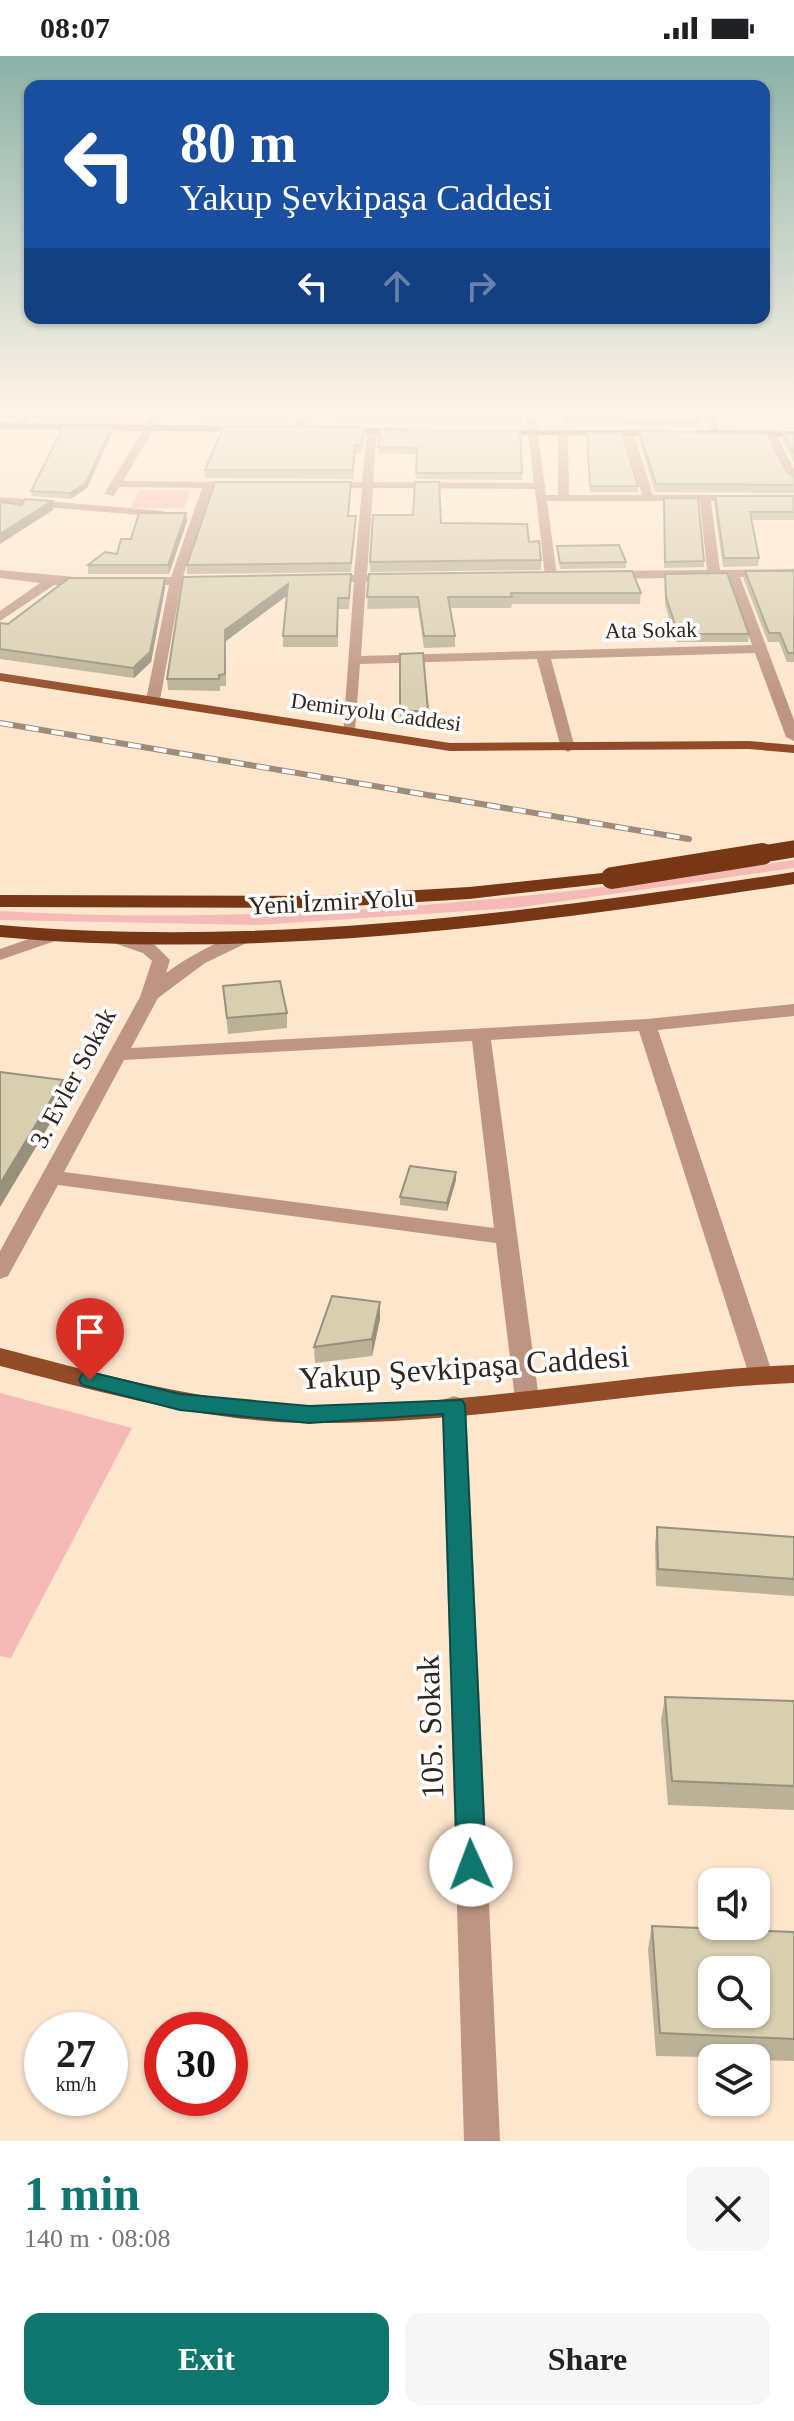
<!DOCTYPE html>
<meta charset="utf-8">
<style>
body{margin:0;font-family:Georgia,serif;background:#f6f6f6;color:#202124;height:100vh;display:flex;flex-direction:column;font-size:30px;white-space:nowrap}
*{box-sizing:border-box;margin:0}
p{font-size:26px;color:#757577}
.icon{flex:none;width:44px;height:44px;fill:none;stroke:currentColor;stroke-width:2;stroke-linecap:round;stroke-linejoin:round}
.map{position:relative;height:2085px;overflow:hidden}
.panel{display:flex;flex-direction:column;background:#fff;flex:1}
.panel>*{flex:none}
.guide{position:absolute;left:24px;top:24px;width:746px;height:244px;border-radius:16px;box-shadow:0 2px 6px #0004;background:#1a4fa0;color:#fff;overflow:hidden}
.tools{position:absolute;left:698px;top:1812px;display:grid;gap:16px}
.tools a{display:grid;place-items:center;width:72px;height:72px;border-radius:16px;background:#fff;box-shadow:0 2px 6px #0004;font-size:40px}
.speed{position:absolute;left:24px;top:1956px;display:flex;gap:16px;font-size:40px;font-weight:700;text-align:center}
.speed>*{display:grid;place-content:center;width:104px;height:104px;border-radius:50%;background:#fff;box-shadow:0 2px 6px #0004;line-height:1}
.speed small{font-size:20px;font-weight:400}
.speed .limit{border:12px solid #d22;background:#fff;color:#111}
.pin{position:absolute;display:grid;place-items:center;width:68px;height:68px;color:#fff;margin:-82px -34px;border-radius:50% 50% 50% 0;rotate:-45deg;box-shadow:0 0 8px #0007}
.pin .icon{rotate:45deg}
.me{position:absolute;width:88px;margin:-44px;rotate:358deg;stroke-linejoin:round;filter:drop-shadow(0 0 6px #0008)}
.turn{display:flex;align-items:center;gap:28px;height:168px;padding:0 24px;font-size:36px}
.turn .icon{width:104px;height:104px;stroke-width:2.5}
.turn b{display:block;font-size:56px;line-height:68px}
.lanes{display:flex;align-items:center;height:76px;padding:0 24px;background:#0003;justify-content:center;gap:40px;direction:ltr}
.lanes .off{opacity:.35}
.round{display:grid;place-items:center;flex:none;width:84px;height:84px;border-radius:16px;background:#f6f6f6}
.summary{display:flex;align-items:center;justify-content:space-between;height:136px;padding:0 24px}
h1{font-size:48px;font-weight:700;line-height:60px;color:#0f766e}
.cta{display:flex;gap:16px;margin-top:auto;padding:16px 24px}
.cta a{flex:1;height:92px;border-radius:16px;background:#0f766e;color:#fff;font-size:32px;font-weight:700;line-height:92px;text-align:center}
.cta a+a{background:#f6f6f6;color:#202124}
.status{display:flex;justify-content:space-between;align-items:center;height:56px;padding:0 40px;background:#fff;direction:ltr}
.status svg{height:22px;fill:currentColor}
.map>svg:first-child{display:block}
</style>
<div class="status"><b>08:07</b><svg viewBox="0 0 49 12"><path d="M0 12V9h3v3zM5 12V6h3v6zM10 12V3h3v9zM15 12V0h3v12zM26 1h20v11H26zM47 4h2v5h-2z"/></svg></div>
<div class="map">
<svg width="794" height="2085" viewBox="0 0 794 2085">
<rect width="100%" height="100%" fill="#fee6cd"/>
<g fill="#f6bab6">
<path d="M 139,434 L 191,434 L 184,452 L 131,452 Z"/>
<path d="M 794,804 L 794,812 L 515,852 L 258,869 L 0,864 L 0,855 C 267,870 531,846 794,804 Z"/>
<path d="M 0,1337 L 132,1372 L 11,1602 L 0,1600 Z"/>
</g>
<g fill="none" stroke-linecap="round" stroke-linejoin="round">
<g fill="#be9582" fill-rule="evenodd">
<path d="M 24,354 L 34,354 L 21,372 L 13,372 Z"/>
<path d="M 155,354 L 165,354 L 123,425 L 241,426 L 246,429 L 241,432 L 212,432 L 183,521 L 210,521 L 216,525 L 210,529 L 181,529 L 160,644 L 153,648 L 146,644 L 169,529 L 138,529 L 132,525 L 138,521 L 171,521 L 202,432 L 119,431 L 114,440 L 104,438 Z"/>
<path d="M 298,354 L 308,354 L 303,374 L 298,377 L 293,374 Z"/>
<path d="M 525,354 L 535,354 L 546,439 L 558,439 L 558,376 L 563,373 L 568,376 L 569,439 L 642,439 L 623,376 L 628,373 L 633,376 L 653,439 L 794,439 L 794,445 L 711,445 L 720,514 L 794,513 L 794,521 L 740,521 L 794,664 L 794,685 L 786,681 L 755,597 L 551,603 L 575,692 L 568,696 L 561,692 L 537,603 L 360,608 L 355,675 L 343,678 L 354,526 L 326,527 L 320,523 L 326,519 L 354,519 L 362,432 L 325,432 L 320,429 L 325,426 L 362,426 L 367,375 L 372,372 L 377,375 L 373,426 L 534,427 ZM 373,432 L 535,433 L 545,520 L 551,524 L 557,520 L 547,445 L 700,445 L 707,514 L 606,515 L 600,519 L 606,523 L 727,521 L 752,589 L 361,600 L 366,526 L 394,526 L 400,522 L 394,518 L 367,519 Z"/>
<path d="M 701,354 L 711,354 L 720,379 L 712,379 Z"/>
<path d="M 771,375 L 776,378 L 794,413 L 794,426 L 789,423 L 766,378 Z"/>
<path d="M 0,441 L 163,455 L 169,458 L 163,461 L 0,447 Z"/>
<path d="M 0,514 C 15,516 91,521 96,525 L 90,529 L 54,529 L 0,565 L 0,555 L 40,527 L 0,522 Z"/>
<path d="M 52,875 L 58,876 L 61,880 L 58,884 L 0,904 L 0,893 Z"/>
<path d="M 111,875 L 155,889 L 170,904 L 166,917 C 191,899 221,882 252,875 L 261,880 L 205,907 L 158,942 L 131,992 L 647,963 L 794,948 L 794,960 L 658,974 L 773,1319 L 770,1325 L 761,1328 L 752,1325 L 749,1319 L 639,975 L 491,984 L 539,1343 L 536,1349 L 527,1352 L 518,1349 L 515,1343 L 496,1187 L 58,1129 L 8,1220 L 0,1223 L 0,1195 L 140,941 L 152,905 L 143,897 L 105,884 L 102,880 L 105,876 ZM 472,985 L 494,1172 L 64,1116 L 124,1004 Z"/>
<path d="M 454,1340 L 463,1343 L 466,1349 L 500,2085 L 464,2085 L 442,1349 L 445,1343 Z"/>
</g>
<g fill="#924b27" fill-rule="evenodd">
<path d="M 0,367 L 248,370 L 253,373 L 248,376 L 0,373 Z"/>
<path d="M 332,372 L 404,372 L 409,375 L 404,378 L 336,377 Z"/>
<path d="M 492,374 L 664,374 L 669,377 L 664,380 L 496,379 Z"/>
<path d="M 696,374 L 794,375 L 794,381 L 692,379 Z"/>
<path d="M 0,617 L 450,687 L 749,685 L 794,689 L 794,697 L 749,693 L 450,695 L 0,625 Z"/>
<path d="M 0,1292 C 102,1318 204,1348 310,1349 C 472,1351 632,1316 794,1309 L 794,1327 C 632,1334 472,1369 310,1367 C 204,1366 101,1336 0,1310 Z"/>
</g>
<g fill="#773614" fill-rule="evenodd">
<path d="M 612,816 L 622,822 L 619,826 L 469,843 L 317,852 L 0,851 L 0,839 L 317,840 L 469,831 Z"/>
<path d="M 794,816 L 794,828 C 534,868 264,905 0,881 L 0,869 C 264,892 534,856 794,816 Z"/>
</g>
<g stroke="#9d8c7a" stroke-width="6">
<path id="rail" d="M 0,667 L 689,783"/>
</g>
<use href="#rail" stroke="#fff" stroke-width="4" stroke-dasharray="13" stroke-linecap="butt"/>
<path stroke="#773614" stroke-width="17" d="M 750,800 L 794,793"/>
<path stroke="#773614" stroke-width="22" d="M 612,822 L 762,798"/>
</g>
<g fill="#bab197">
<path d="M 0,354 L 20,354 L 15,362 L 0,362 Z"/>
<path d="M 31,354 L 123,354 L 118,365 L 32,362 Z"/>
<path d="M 199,354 L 289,354 L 287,367 L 198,366 Z"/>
<path d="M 520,354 L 520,369 L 342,367 L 342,361 Z"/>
<path d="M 561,354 L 694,354 L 699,365 L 698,371 L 564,368 Z"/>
<path d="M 364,371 L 362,398 L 355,397 L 353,423 L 205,422 L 205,414 Z"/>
<path d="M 380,374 L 522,417 L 522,424 L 416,423 L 417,398 L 378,398 Z"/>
<path d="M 639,375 L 787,416 L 794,420 L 794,437 L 655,436 L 638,382 Z"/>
<path d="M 112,377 L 87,432 L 70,443 L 32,440 L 31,435 Z"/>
<path d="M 587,377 L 638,430 L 638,436 L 590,436 Z"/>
<path d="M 784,378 L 794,379 L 794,406 L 783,386 Z"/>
<path d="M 351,426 L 349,460 L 356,469 L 351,516 L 187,518 L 187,509 Z"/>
<path d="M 715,440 L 794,440 L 794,464 L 752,464 L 759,502 L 758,510 L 723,511 L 714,448 Z"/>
<path d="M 664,442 L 704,505 L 704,511 L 664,512 Z"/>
<path d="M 186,457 L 187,465 L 169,518 L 88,518 L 88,509 L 117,498 L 131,483 Z"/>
<path d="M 441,467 L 529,486 L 541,504 L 541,514 L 370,516 L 370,506 Z"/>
<path d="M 557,490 L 626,506 L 626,512 L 560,513 Z"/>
<path d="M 745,515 L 794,515 L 794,606 L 787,606 L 779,586 L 768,586 L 744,524 Z"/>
<path d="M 369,518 L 641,537 L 640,548 L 512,548 L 511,552 L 450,552 L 455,580 L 455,591 L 424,592 L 418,552 L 367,553 Z"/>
<path d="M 665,518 L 749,578 L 748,586 L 677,586 L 665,549 Z"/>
<path d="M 183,521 L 351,529 L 349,553 L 338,553 L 338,591 L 283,591 L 283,580 L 287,540 L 226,585 L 226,630 L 220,630 L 220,635 L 168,634 L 167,623 Z"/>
<path d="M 165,532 L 151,606 L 134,622 L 0,603 L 0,567 L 8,568 Z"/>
<path d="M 400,598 L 428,655 L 428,668 L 400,668 Z"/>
<path d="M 223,930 L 287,957 L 287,972 L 228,978 Z"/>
<path d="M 456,1124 L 447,1155 L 400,1149 L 400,1141 Z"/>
<path d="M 380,1263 L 372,1300 L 315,1307 L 314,1291 Z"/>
<path d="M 657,1471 L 794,1481 L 794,1540 L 656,1530 L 655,1488 Z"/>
<path d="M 665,1641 L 794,1645 L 794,1754 L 668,1749 L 661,1664 Z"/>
<path d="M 652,1870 L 794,1876 L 794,2005 L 756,2004 L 756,2002 L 656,2000 L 648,1893 Z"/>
</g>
<g fill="#97907b">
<path d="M 20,354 L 15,362 L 15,355 Z"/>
<path d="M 119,354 L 123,354 L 118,365 L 117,358 Z"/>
<path d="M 111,372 L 112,377 L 87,432 L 70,443 L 70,437 Z"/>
<path d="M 52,445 L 53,454 L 0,488 L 0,478 Z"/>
<path d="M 186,457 L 187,465 L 169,518 L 168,509 Z"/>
<path d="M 165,522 L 165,532 L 151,606 L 134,622 L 133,612 Z"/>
<path d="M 288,528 L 289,538 L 226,585 L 226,630 L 225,574 Z"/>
<path d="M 63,1024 L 66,1041 L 0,1151 L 0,1128 Z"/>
<path d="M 456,1116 L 456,1124 L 447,1155 L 447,1147 Z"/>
<path d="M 380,1246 L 380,1263 L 372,1300 L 372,1283 Z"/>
</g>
<g fill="#d8ceb0" stroke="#97907b" stroke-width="2" fill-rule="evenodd">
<path d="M 31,354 L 119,354 L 117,358 Z"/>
<path d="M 199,354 L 288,354 L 286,360 L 197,360 Z"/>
<path d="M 344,354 L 520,354 L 520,362 L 342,361 Z"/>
<path d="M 563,354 L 694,354 L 699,365 L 564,362 Z"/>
<path d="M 224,370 L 364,371 L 362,389 L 355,389 L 353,414 L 205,414 Z"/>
<path d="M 63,371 L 111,372 L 86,427 L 70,437 L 31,435 Z"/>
<path d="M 380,374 L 520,375 L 522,417 L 416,417 L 417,392 L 378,391 Z"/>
<path d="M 639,375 L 767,378 L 787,416 L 794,420 L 794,429 L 656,428 Z"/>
<path d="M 587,377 L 622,377 L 638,430 L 590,430 Z"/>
<path d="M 784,378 L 794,379 L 794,397 Z"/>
<path d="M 215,426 L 351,426 L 348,460 L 356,460 L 351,507 L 187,509 Z"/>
<path d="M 415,426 L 439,426 L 441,467 L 527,468 L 529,486 L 539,485 L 541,504 L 370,506 L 373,459 L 413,459 Z"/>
<path d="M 715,440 L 794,440 L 794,456 L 750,456 L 759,502 L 724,502 Z"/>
<path d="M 664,442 L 698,442 L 704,505 L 665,506 Z"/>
<path d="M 25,443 L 52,445 L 0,478 L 0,446 L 22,449 Z"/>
<path d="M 139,457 L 186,457 L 168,509 L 88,509 L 105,496 L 117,498 L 121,483 L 131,483 Z"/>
<path d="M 619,489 L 626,506 L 560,507 L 557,490 Z"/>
<path d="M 632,515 L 641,537 L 511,537 L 512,541 L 448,541 L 455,580 L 424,580 L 418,541 L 367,541 L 369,518 Z"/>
<path d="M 745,515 L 794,515 L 794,597 L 788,597 L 780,577 L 769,577 Z"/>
<path d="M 727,517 L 749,578 L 678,578 L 666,541 L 665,518 Z"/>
<path d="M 351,518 L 349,542 L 338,542 L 337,580 L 283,580 L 288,528 L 225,574 L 225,618 L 219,619 L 219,623 L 167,623 L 183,521 Z"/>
<path d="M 69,522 L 165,522 L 150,596 L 133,612 L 0,593 L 0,567 L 8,568 Z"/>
<path d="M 423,597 L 428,655 L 400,655 L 400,598 Z"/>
<path d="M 280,925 L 287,957 L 227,962 L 223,930 Z"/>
<path d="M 0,1016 L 63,1024 L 0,1128 Z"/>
<path d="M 410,1110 L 456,1116 L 447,1147 L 400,1141 Z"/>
<path d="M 332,1240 L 380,1246 L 372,1283 L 314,1291 Z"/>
<path d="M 657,1471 L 794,1481 L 794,1523 L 658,1513 Z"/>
<path d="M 665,1641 L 794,1645 L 794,1730 L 672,1725 Z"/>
<path d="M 652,1870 L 794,1876 L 794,1983 L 660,1977 ZM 712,1914 L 756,1914 L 756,1958 L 712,1958 Z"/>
</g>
<linearGradient id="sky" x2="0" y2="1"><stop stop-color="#8cb1a7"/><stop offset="0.55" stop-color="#fff4e8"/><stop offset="1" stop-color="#fff4e8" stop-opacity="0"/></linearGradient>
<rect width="794" height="646" fill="url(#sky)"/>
<path fill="#0f766e" stroke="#0a4d48" stroke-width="2" d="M 90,1316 L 180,1338 L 309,1350 L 462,1344 L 465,1349 L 486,1809 L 481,1819 L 471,1823 L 461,1819 L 457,1809 L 443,1358 L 309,1367 L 180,1354 L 82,1329 L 79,1324 L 82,1318 Z"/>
<g text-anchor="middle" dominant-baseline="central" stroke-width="7" stroke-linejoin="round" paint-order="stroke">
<g font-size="22" fill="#2f261d" stroke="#fff">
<text transform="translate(651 574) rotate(-1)">Ata Sokak</text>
<text transform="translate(376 656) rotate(8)">Demiryolu Caddesi</text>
</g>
<g font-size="26" fill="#2f261d" stroke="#fff">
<text transform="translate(331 846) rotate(-3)">Yeni İzmir Yolu</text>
<text transform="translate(73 1022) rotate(-62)">3. Evler Sokak</text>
</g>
<g font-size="32" fill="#2f261d" stroke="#fff">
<text transform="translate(464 1311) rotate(-4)">Yakup Şevkipaşa Caddesi</text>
<text transform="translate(430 1671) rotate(-92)">105. Sokak</text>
</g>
</g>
</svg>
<div class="tools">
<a><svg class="icon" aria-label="sound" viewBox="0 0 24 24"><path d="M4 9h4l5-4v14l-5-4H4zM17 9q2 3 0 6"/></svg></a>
<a><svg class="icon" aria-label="search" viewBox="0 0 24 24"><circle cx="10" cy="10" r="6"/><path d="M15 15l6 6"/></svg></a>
<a><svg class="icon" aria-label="layers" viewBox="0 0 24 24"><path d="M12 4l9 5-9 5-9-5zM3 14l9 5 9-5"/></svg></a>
</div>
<div class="speed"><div>27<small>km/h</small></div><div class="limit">30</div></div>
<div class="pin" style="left:90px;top:1324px;background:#d93025"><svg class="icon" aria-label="arrive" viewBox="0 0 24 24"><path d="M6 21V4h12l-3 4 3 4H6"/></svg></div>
<svg class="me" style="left:471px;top:1809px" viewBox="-20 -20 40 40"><circle r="19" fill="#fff"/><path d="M0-13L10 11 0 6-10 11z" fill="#0f766e"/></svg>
<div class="guide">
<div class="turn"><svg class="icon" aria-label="left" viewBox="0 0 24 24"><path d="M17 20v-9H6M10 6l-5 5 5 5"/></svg><div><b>80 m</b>Yakup Şevkipaşa Caddesi</div></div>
<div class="lanes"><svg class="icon" aria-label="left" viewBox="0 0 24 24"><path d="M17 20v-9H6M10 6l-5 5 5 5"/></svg><svg class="icon off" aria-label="ahead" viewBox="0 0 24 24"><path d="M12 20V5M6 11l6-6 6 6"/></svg><svg class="icon off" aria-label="right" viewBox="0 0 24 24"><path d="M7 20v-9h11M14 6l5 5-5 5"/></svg></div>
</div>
</div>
<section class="panel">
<div class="summary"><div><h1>1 min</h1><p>140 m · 08:08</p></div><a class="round"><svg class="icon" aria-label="close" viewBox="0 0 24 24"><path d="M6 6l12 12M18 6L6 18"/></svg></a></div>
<div class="cta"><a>Exit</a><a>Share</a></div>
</section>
